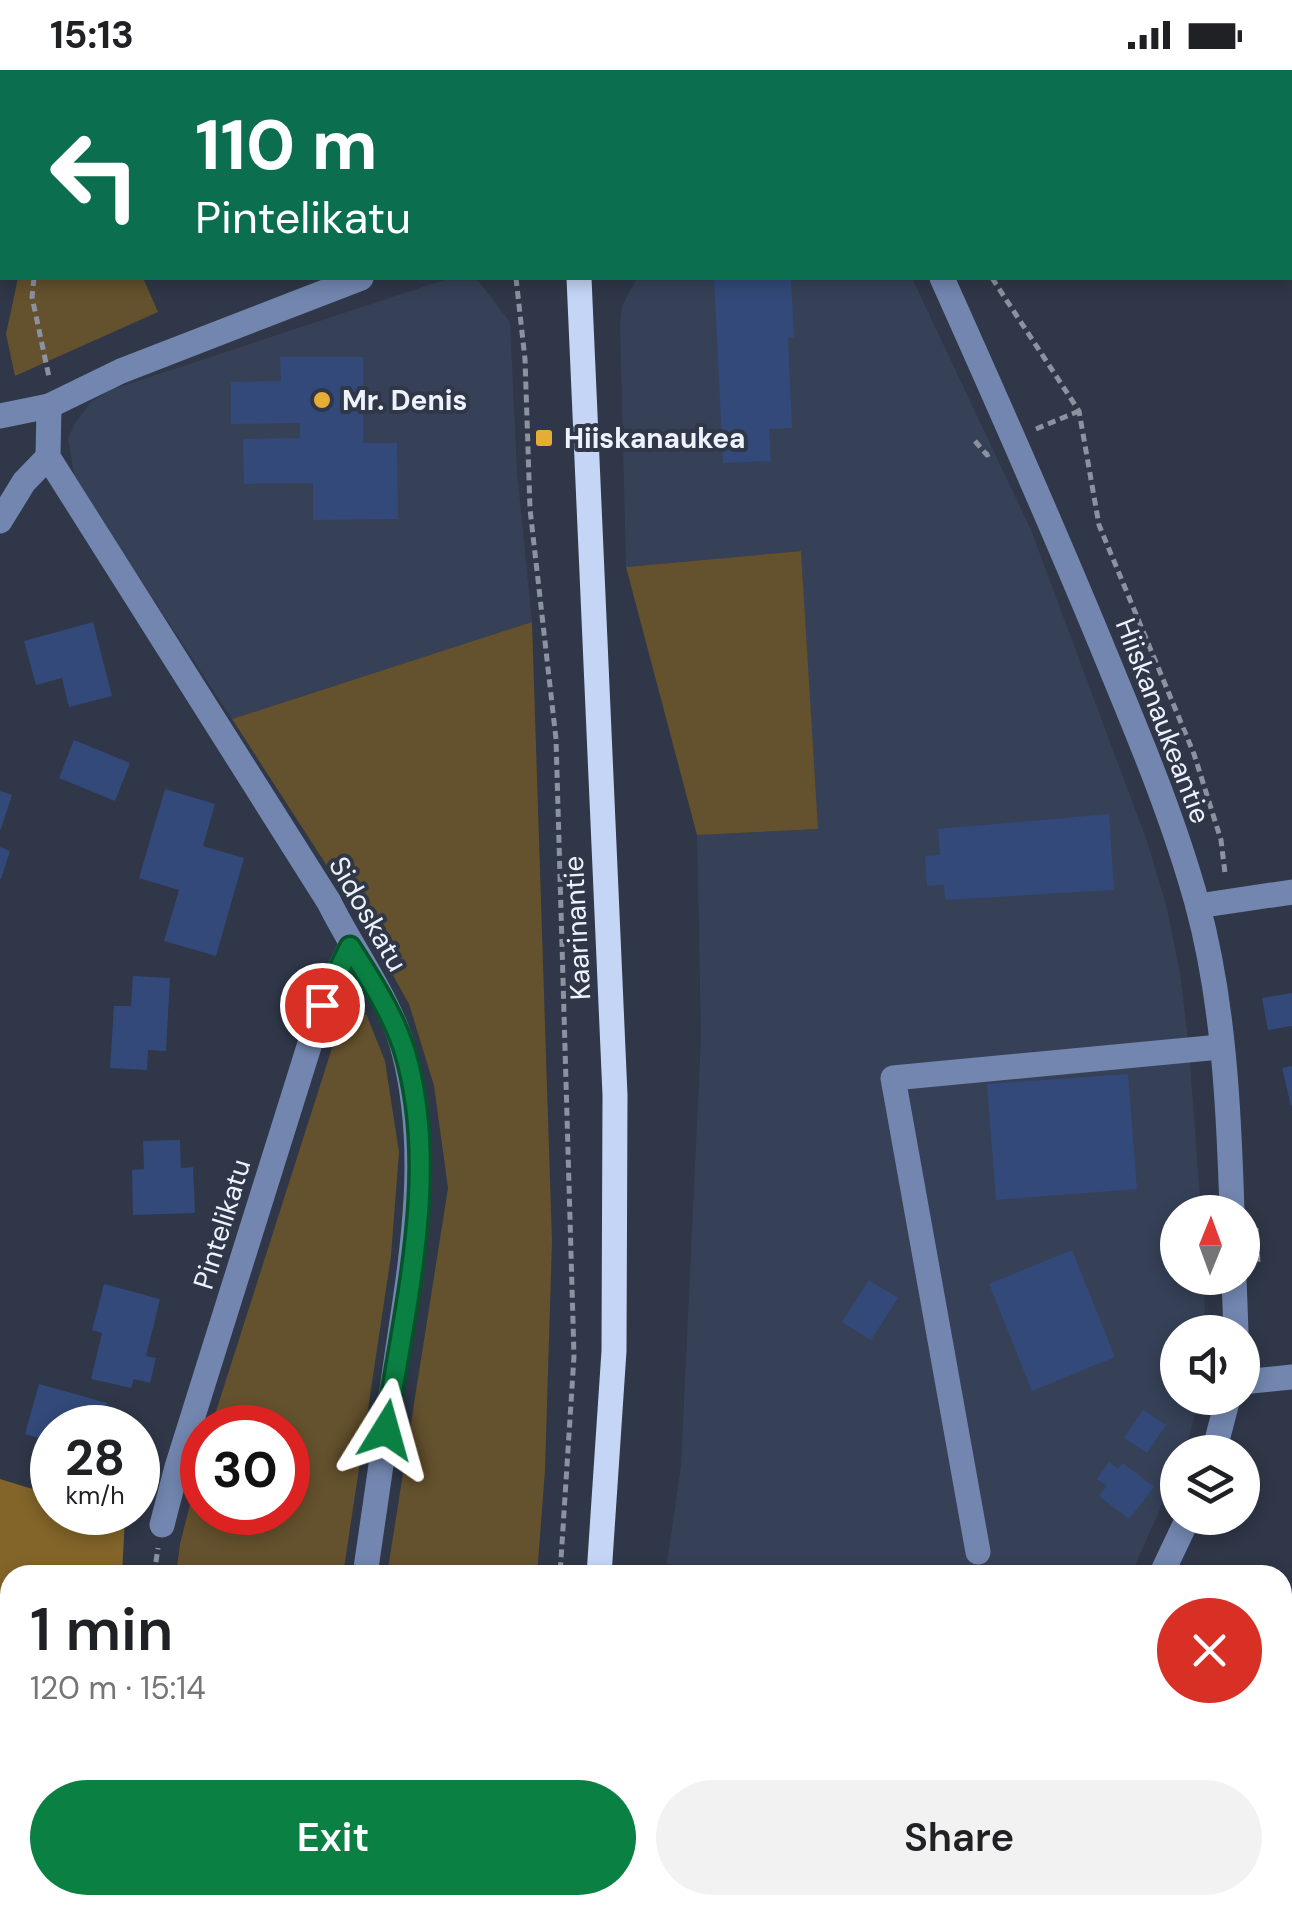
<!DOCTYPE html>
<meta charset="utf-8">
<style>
body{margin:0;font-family:"DM Sans",sans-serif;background:#f2f2f2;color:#202124;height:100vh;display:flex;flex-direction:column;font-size:38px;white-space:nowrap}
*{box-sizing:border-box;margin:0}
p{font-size:32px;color:#757577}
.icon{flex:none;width:55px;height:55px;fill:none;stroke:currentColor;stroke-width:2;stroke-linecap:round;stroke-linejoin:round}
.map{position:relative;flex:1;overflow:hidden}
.panel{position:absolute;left:0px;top:1495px;width:1292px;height:350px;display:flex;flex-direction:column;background:#fff;border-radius:30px 30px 0 0;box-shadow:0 5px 15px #0003}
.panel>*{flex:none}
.guide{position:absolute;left:0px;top:0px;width:1292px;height:210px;box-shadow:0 5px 15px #0003;background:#0b6e4f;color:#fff;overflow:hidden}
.needle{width:65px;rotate:1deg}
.fabs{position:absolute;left:1160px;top:1125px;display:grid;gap:20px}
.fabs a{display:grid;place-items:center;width:100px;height:100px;border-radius:50%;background:#fff;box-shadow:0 5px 15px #0003;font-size:50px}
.speed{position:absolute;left:30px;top:1335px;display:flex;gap:20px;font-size:50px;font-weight:700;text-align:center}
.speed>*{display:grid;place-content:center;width:130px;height:130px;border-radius:50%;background:#fff;box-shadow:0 5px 15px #0003;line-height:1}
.speed small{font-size:25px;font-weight:400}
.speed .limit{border:15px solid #d22;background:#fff;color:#111}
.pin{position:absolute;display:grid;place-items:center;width:85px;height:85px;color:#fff;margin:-42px;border:5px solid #fff;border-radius:50%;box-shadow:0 2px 10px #0007}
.me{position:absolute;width:110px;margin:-55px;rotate:8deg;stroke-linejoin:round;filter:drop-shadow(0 0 8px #0008)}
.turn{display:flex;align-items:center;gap:35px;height:210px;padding:0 30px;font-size:45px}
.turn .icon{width:130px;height:130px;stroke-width:2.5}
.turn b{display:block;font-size:70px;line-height:85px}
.round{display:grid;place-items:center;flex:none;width:105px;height:105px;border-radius:52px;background:#f2f2f2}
.head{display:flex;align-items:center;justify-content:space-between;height:170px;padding:0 30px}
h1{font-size:60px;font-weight:600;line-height:75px}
.action{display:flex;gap:20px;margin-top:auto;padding:20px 30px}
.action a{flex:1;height:115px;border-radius:60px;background:#0b8043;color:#fff;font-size:40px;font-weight:600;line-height:115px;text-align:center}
.action a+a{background:#f2f2f2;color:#202124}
.status{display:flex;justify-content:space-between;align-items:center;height:70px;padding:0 50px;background:#fff;direction:ltr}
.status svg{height:28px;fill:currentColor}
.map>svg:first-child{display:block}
</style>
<div class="status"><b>15:13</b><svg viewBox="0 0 49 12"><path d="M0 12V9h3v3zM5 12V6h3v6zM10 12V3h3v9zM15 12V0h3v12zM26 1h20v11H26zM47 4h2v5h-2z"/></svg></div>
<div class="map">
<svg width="1292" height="1845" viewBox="0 0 1292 1845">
<rect width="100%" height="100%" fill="#2f3748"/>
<g fill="#364157">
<path d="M 450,208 L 476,208 L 510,252 L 517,401 L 532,552 L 232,649 L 75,410 L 68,368 L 75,353 L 92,331 L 110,320 Z"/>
<path d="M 637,208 L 912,208 L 1031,460 L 1147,771 L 1167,838 L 1180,903 L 1189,979 L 1201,1142 L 1178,1142 L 1178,1208 L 1204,1208 L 1205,1261 L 1178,1262 L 1178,1328 L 1199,1328 L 1186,1378 L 1184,1382 L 1178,1382 L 1177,1400 L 1131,1505 L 707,1505 L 667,1493 L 681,1395 L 701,967 L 697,765 L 817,759 L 801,481 L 626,497 L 620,254 L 622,236 Z"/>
<path d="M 706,1835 L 1023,1835 L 1025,1845 L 703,1845 Z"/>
</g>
<g fill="#64512d">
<path d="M 0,0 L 153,0 L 2,2 L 2,104 Z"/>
<path d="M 351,0 L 529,0 L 529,2 L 352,2 Z"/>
<path d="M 607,0 L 793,0 L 797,2 L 608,2 Z"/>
<path d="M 18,208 L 143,208 L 158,242 L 15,306 L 6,264 Z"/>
<path d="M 801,481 L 818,759 L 697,765 L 626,497 Z"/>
<path d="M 532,552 L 552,1171 L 545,1401 L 537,1505 L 387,1505 L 448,1118 L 434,1016 L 409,934 L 362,850 L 232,649 Z"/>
<path d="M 348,928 L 367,946 L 385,991 L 399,1082 L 391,1186 L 343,1505 L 176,1505 L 180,1474 L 202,1388 L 202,1442 L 288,1442 L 288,1358 L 211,1357 Z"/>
<path d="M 113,1835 L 288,1835 L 286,1845 L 147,1845 Z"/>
<path d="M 336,1835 L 468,1835 L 464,1845 L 333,1845 Z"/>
<path d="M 588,1835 L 706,1835 L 703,1845 L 586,1845 Z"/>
</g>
<g fill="#836529">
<path d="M 0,1409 L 52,1425 L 52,1442 L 109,1443 L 125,1447 L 122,1505 L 10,1505 L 10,1529 L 0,1526 Z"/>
<path d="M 1292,1549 L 1292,1795 L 1282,1771 L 1282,1550 Z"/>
</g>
<g fill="#324979">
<path d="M 714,208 L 791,208 L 794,267 L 788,268 L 792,358 L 769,359 L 771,391 L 723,393 Z"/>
<path d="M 280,287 L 363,287 L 363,373 L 397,373 L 398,449 L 313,450 L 313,413 L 244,414 L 243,369 L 300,368 L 300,353 L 231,354 L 231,312 L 281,311 Z"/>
<path d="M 93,552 L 112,626 L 69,637 L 62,608 L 36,615 L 24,571 Z"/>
<path d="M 74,670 L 130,693 L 115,731 L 59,708 Z"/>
<path d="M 165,719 L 215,734 L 203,776 L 244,788 L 216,886 L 164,871 L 179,820 L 139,808 Z"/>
<path d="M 0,721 L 12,725 L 1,759 L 0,759 Z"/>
<path d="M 1109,744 L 1114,820 L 945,830 L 944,815 L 927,816 L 925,786 L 940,785 L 938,759 Z"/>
<path d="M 0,777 L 10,781 L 1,809 L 0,809 Z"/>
<path d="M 133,906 L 170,908 L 166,981 L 148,980 L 147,1000 L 110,998 L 114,936 L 131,936 Z"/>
<path d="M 1292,923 L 1292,956 L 1268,960 L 1262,928 Z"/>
<path d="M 1292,996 L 1292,1035 L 1291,1036 L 1282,998 Z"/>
<path d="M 1128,1004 L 1137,1119 L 996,1130 L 987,1014 Z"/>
<path d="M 180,1070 L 181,1098 L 193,1097 L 195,1143 L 133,1145 L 132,1100 L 144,1099 L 143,1071 Z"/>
<path d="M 1072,1180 L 1115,1287 L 1032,1321 L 989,1214 Z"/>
<path d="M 869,1210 L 898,1228 L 871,1270 L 842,1252 Z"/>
<path d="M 104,1214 L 160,1229 L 146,1286 L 156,1288 L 150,1313 L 134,1309 L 131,1318 L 91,1309 L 102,1263 L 92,1260 Z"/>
<path d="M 39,1314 L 107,1333 L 100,1358 L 52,1358 L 52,1412 L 38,1408 L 49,1371 L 25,1364 Z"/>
<path d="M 1143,1340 L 1166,1355 L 1147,1383 L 1124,1368 Z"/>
<path d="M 1109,1392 L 1118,1399 L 1123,1393 L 1154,1417 L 1129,1449 L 1099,1426 L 1107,1416 L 1097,1409 Z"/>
<path d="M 0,1550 L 10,1552 L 10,1655 L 0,1652 Z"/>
<path d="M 0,1679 L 10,1682 L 10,1711 L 1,1742 Z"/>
<path d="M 897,1835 L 986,1835 L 983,1845 L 894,1845 Z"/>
<path d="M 1225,1835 L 1278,1835 L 1280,1841 L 1271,1845 L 1229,1845 Z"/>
</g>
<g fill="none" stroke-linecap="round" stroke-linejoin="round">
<g stroke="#8b92a0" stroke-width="5" stroke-dasharray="8 5" stroke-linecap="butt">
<path d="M 453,0 L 454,2"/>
<path d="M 875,0 L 879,2"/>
<path d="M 54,2 L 55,0"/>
<path d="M 0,40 L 2,39"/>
<path d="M 34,208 L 32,227 L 49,307"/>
<path d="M 516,208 L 525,289 L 530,439 L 556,669 L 574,1286 L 560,1505"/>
<path d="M 992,208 L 1079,341 L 1099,455 L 1194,684 L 1221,770 L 1225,803"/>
<path d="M 1036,359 L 1079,341"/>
<path d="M 975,371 L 987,385 L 991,383"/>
<path d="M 1256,1158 L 1258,1192"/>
<path d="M 154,1505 L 158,1478"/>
<path d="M 481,1845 L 484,1835"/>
</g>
<g stroke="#7286af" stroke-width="25">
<path d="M 910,2 L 912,0"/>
<path d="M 942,208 C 999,335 1055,462 1108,591 C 1141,671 1174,750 1197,833 C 1224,932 1229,1041 1232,1142"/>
<path d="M 49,336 L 48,387 L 329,832 C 352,879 392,933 404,982 C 429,1081 413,1179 398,1278 C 387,1354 376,1429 365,1505"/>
<path d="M 0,346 L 49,336 L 121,301 L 361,208"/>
<path d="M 0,451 L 24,412 L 48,387"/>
<path d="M 1198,836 L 1292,822"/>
<path d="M 1234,1208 L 1236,1262"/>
<path d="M 1242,1312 L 1292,1307"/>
<path d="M 1214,1382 L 1228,1328"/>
<path d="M 162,1455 L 177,1397 L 322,935 L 350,877"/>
<path d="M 978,1482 L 893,1008 L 1220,977"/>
<path d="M 1161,1505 L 1188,1448"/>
<path d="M 1054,1835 L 1055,1845"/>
<path d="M 87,1845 L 89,1835"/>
<path d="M 305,1845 L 309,1835"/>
</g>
<g stroke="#c4d5f6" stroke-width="25">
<path d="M 571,0 L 571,2"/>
<path d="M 579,208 L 615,1025 L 614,1281 L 599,1505"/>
<path d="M 539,1845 L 541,1835"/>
</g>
</g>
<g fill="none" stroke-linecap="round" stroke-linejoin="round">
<g stroke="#07532c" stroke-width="25">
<path id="route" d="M 322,935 L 350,877 C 370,909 392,942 404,979 C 441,1100 404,1238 386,1360"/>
</g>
<use href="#route" stroke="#0b8043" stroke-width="18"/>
</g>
<g fill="#e5ad36" stroke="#2f3748" stroke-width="4">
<circle cx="322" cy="330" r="10"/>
<rect x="534" y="358" width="20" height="20" rx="5"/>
</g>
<g text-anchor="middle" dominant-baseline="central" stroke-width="8" stroke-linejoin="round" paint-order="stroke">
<g font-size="28" font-weight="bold" fill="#edf3fd" stroke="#2f3748" text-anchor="start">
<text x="342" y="330">Mr. Denis</text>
<text x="564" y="368">Hiiskanaukea</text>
</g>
<g font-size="28" fill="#edf3fd" stroke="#2f3748">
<text transform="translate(1163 651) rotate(69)">Hiiskanaukeantie</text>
<text transform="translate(368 844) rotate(60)">Sidoskatu</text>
<text transform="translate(577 858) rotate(-93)">Kaarinantie</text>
<text transform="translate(222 1154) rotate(-73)">Pintelikatu</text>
</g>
</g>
</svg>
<div class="fabs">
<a><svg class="needle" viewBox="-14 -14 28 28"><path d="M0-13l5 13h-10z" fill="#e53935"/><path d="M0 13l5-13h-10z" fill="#757577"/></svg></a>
<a><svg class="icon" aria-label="sound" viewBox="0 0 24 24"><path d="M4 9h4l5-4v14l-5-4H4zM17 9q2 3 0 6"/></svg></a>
<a><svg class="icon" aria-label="layers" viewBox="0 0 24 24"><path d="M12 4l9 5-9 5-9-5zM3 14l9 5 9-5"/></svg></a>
</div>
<div class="speed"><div>28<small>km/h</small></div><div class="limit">30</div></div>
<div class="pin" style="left:322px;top:935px;background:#d93025"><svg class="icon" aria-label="arrive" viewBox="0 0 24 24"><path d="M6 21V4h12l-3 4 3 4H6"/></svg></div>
<svg class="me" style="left:386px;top:1360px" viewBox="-20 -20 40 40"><path d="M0-17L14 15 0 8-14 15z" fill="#0b8043" stroke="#fff" stroke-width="4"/></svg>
<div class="guide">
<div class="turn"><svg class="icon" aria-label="left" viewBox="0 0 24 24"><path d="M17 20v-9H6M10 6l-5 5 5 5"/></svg><div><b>110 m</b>Pintelikatu</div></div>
</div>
<section class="panel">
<div class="head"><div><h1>1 min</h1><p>120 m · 15:14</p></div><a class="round" style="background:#d93025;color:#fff"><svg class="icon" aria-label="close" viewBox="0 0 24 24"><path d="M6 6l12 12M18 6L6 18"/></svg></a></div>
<div class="action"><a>Exit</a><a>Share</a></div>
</section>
</div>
